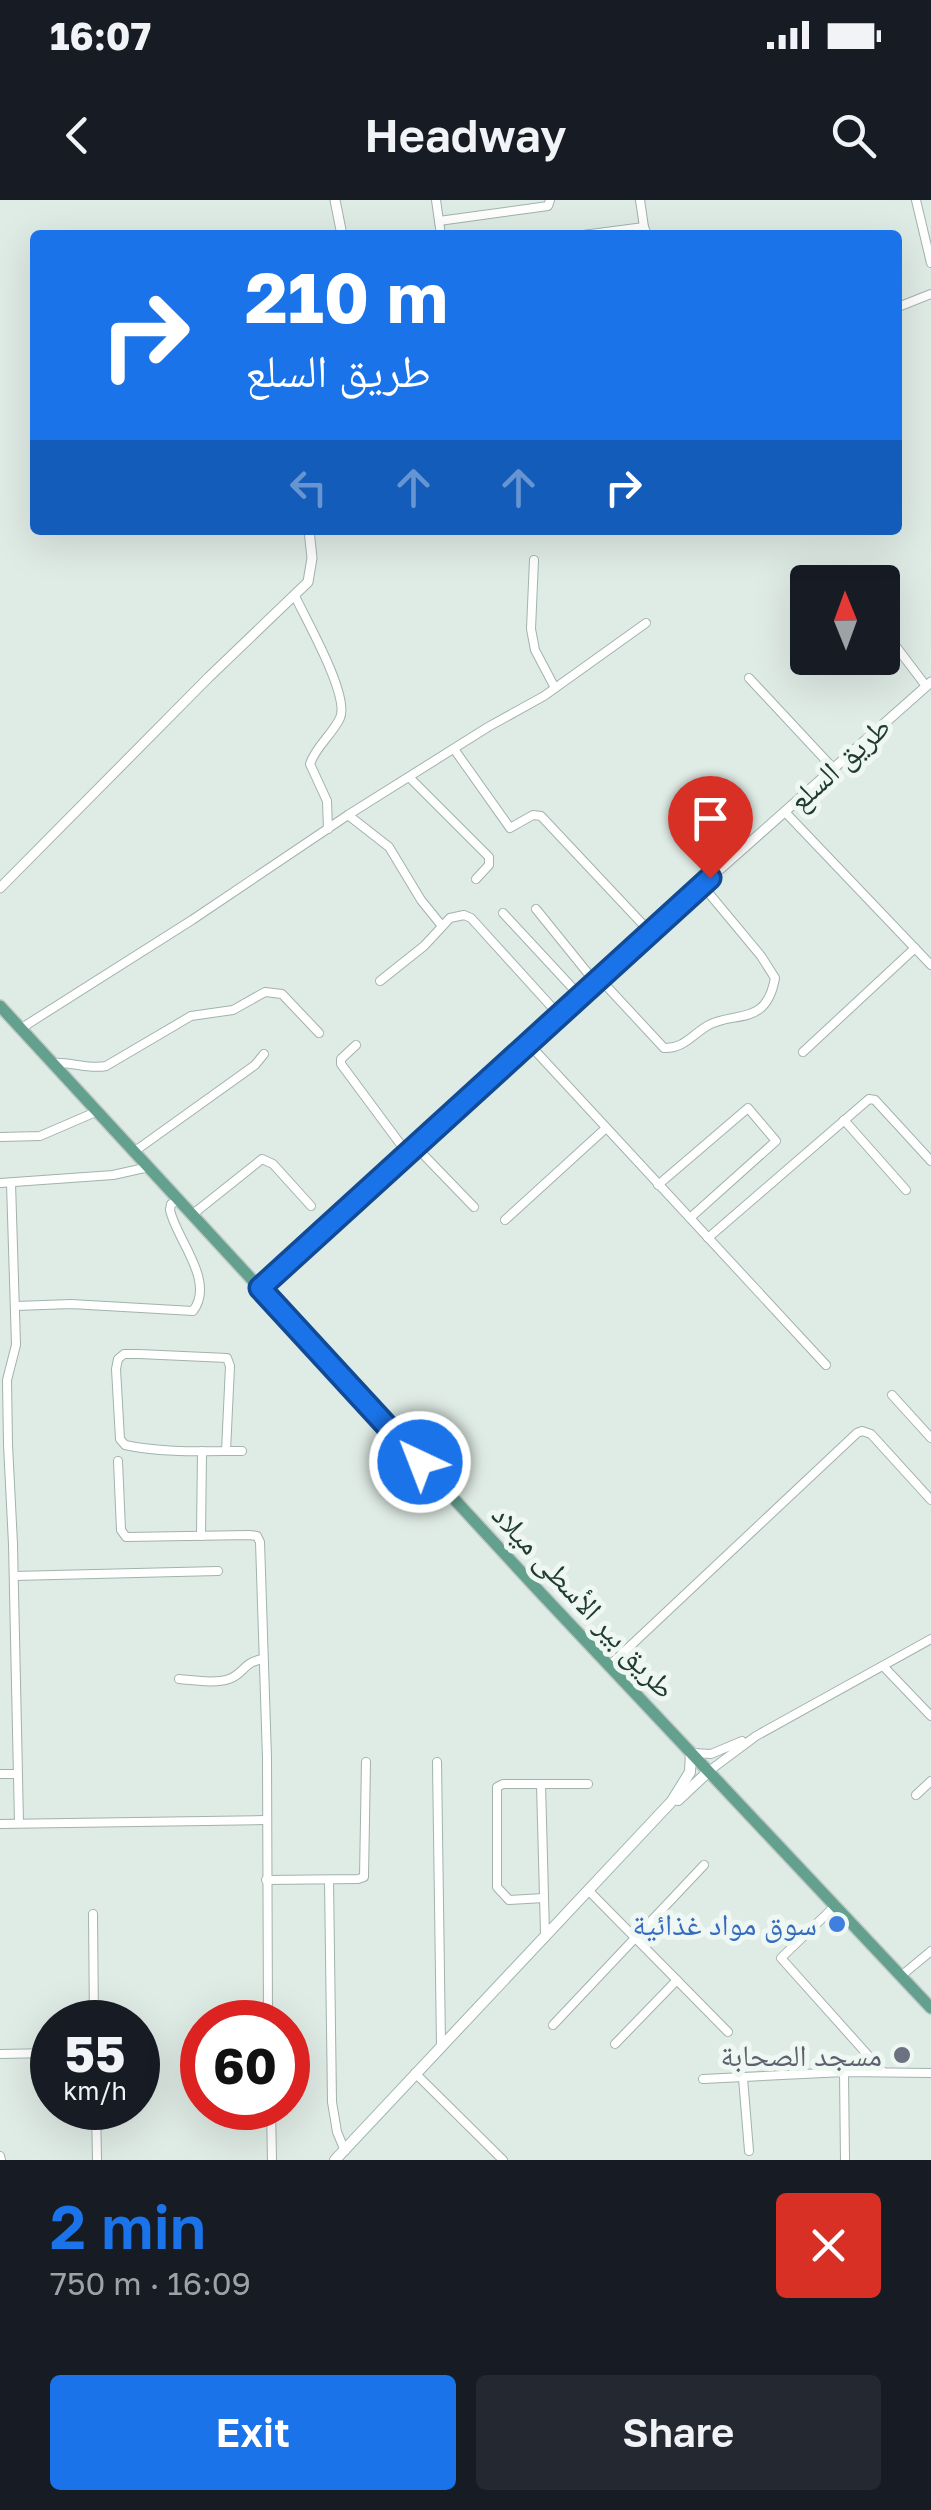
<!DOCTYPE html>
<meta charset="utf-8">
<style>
body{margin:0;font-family:"Golos Text","Noto Naskh Arabic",sans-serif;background:#242831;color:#f1f3f6;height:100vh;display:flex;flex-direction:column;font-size:38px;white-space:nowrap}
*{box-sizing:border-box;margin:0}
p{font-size:32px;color:#9ea1a6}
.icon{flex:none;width:55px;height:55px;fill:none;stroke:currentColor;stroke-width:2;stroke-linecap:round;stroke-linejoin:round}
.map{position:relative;height:1960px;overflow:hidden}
.details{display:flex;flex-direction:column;background:#171b24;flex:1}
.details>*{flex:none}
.banner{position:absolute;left:30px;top:30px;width:872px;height:305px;border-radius:10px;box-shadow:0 10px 40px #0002;background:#1a73e8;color:#fff;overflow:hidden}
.needle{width:65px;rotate:359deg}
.tools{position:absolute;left:790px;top:365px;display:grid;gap:20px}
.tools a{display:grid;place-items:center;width:110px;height:110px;border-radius:10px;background:#171b24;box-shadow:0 10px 40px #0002;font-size:50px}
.speed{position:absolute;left:30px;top:1800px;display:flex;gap:20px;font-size:50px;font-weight:700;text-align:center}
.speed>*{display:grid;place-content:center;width:130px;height:130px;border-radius:50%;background:#171b24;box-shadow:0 10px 40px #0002;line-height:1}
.speed small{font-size:25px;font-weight:400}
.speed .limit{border:15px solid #d22;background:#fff;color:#111}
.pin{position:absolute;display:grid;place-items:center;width:85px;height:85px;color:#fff;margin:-102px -42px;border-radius:50% 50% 50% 0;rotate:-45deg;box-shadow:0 0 10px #0007}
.pin .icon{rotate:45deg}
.me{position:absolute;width:110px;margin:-55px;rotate:317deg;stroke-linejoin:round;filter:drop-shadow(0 0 8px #0008)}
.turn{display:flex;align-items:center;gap:35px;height:210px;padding:0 50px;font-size:45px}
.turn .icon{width:130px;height:130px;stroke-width:2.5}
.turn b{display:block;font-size:70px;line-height:85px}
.lanes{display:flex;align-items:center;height:95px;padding:0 50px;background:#0003;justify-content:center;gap:50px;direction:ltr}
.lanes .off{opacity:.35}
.round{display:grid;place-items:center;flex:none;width:105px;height:105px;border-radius:10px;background:#242831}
.headline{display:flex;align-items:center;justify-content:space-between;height:170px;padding:0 50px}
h1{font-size:60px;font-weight:600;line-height:75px;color:#1a73e8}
.primary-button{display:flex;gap:20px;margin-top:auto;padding:20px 50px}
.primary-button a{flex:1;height:115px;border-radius:10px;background:#1a73e8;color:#fff;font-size:40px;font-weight:600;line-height:115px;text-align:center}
.primary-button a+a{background:#242831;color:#f1f3f6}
.status{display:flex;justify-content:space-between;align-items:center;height:70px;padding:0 50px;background:#171b24;direction:ltr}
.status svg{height:28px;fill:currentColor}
header{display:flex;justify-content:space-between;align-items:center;height:130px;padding:0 50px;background:#171b24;font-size:45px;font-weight:600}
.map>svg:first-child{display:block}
</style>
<div class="status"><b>16:07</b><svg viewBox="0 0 49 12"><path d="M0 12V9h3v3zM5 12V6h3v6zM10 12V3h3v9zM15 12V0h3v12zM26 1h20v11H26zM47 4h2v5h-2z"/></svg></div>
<header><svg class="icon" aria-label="back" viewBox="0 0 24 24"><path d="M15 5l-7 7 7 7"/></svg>Headway<svg class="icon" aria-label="search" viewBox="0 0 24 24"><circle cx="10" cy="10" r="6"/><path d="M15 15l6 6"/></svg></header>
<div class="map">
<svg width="931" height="1960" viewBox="0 0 931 1960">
<rect width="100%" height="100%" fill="#dfebe5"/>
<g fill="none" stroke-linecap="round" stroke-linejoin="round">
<g stroke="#a2b3ac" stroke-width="10">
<g id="minor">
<path d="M 436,0 L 441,35"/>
<path d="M 640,0 L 644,27"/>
<path d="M 916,0 L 931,63"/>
<path d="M 439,21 L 548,6 L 550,0"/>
<path d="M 583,35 L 644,27 L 647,35"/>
<path d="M 898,107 L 931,94"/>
<path d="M 534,360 L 531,429 L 535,450 L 555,488"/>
<path d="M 845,379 L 847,382"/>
<path d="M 295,396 C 306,420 350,496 340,518 C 332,535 316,546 310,564 L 327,601 L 328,629"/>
<path d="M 882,428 L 926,486"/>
<path d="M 749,478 L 832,567"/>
<path d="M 454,549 L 510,628 L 533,615 L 541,616 L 650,732"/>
<path d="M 410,578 L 489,657 L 489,665 L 476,679"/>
<path d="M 785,612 L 931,765"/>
<path d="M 348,615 L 389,647 L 421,700 L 442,726"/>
<path d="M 536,709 L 595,782"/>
<path d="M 503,713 L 580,796"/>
<path d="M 599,778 L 664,848 C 683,849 692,835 707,826 C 734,810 766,828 775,778 L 761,756 L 702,685"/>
<path d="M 380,781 L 424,746 L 450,718 L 464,715 L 471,718 L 559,815"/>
<path d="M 20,829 L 192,720 L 348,615 L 488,527 L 544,496 L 646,423"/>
<path d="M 528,843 L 826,1165"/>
<path d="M 356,845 L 341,859 L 341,864 L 407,953"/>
<path d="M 803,852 L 915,748"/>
<path d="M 51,863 C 70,861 88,870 106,866 L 191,816 L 233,810 L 265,792 L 282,794 L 319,833"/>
<path d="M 844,920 L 906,990"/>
<path d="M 0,937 L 40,936 L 98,911"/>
<path d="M 415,946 L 474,1007"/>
<path d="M 135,951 L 255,865 L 264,854"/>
<path d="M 0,983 L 113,975 L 149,967"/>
<path d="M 11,983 L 16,1145 L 7,1180 L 8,1245 L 13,1344 L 19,1623"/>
<path d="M 658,985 L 748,908 L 776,941 L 690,1018"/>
<path d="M 193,1014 L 262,959 L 273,964 L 311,1006"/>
<path d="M 505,1020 L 606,928"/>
<path d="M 708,1038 L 869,899 L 875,900 L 931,961"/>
<path d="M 16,1106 L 71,1104 L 193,1111 C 216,1081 176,1039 170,1010 L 171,1004 L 179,1000"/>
<path d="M 892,1195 L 931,1238"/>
<path d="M 226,1251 L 230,1166 L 227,1158 L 139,1154 L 124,1154 L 118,1159 L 116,1169 L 120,1239 L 125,1245 C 162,1253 204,1251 242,1251"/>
<path d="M 118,1261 L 121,1330 L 126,1337 L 249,1335 L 257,1336 L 260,1342 L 267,1558 L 268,1822"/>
<path d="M 201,1336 L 202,1251"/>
<path d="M 14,1376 L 218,1371"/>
<path d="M 610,1465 L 857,1233 L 862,1231 L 871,1234 L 931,1300"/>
<path d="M 883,1466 L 931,1516"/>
<path d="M 179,1479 C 194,1480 214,1484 229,1479 C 244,1474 243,1462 263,1459"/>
<path d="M 694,1553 L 711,1554 L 742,1541"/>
<path d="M 437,1562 L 441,1845"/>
<path d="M 709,1571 L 756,1536 L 931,1439"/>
<path d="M 0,1574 L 16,1574"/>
<path d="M 541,1584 L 545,1734"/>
<path d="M 916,1595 L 931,1581"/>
<path d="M 0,1624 L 265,1620"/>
<path d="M 266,1680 L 358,1679 L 364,1677 L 366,1562"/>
<path d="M 329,1680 L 332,1902 L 337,1932 L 345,1951"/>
<path d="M 588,1690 L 728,1832"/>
<path d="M 544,1698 L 509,1700 L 497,1687 L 497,1587 L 503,1584 L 588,1584"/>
<path d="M 836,1705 L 781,1758 L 883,1872"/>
<path d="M 93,1714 L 94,1822"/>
<path d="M 901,1776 L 931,1751"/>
<path d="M 553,1825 L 704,1665"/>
<path d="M 615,1844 L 677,1780"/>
<path d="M 0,1854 L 52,1853"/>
<path d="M 844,1872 L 845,1960"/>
<path d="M 415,1873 L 503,1960"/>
<path d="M 743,1878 L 749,1951"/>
<path d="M 703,1879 L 844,1872 L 931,1873"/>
<path d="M 96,1908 L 97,1960"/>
<path d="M 271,1908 L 272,1960"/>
<path d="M 0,1956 L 1,1960"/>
</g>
</g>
<g stroke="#a2b3ac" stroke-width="11">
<g id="tertiary">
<path d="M 335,0 L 342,35"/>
<path d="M 0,688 L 209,477 L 308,382 L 312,358 L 309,330"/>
<path d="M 260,1088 L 702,685 L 931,482"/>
</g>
</g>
<g stroke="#9eb6ac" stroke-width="12">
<g id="secondary">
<path d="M 678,1600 L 709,1571"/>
<path d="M 335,1960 L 672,1601 L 690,1572 L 691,1552"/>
</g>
</g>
<g stroke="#c1c8c6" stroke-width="14">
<path id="primary" d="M 0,806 L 537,1389 L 931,1808"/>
</g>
<use href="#minor" stroke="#fff" stroke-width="8"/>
<use href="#tertiary" stroke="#fff" stroke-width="9"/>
<use href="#secondary" stroke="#fff" stroke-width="10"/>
<use href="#primary" stroke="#63a18e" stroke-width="11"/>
</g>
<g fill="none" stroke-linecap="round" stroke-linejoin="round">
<g stroke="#114b97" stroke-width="25">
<path id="route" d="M 420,1262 L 260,1088 L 710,678"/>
</g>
<use href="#route" stroke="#1a73e8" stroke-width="18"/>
</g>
<circle fill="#3f7fe0" stroke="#eff7f3" stroke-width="4" cx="837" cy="1724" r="10"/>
<circle fill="#6b7280" stroke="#eff7f3" stroke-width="4" cx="902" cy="1855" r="10"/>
<g text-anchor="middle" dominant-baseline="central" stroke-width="10" stroke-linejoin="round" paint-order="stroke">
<g font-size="30" fill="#203b32" stroke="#eff7f3">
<text transform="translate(839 563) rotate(-42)">طريق السلع</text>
<text transform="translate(584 1401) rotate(47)">طريق بير الأسطى ميلاد</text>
</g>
<g font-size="30" fill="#366cbe" stroke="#eff7f3" text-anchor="end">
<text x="817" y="1724">سوق مواد غذائية</text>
</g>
<g font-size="30" fill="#5b616d" stroke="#eff7f3" text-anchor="end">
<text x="882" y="1855">مسجد الصحابة</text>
</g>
</g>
</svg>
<div class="tools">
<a><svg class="needle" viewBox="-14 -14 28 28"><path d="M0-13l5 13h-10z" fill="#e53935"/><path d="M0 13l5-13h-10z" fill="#9ea1a6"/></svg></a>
</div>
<div class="speed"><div>55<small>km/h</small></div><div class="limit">60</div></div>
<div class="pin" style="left:710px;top:678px;background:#d93025"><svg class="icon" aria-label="arrive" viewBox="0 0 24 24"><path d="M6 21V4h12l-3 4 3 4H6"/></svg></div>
<svg class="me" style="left:420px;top:1262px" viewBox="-20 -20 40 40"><circle r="17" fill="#1a73e8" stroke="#fff" stroke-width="3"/><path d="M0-11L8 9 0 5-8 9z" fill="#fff"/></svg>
<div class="banner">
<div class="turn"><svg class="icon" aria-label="right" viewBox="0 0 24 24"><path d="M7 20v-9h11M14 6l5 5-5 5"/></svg><div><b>210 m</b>طريق السلع</div></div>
<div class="lanes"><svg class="icon off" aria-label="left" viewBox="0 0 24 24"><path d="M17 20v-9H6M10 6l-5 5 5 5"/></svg><svg class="icon off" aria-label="ahead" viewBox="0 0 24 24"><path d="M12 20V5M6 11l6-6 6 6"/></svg><svg class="icon off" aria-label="ahead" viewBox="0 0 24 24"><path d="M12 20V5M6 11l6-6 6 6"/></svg><svg class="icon" aria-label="right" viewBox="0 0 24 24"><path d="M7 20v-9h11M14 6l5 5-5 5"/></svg></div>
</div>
</div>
<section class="details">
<div class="headline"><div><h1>2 min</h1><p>750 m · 16:09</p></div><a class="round" style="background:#d93025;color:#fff"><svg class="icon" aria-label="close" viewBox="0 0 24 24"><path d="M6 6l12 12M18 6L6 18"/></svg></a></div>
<div class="primary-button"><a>Exit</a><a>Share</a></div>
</section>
